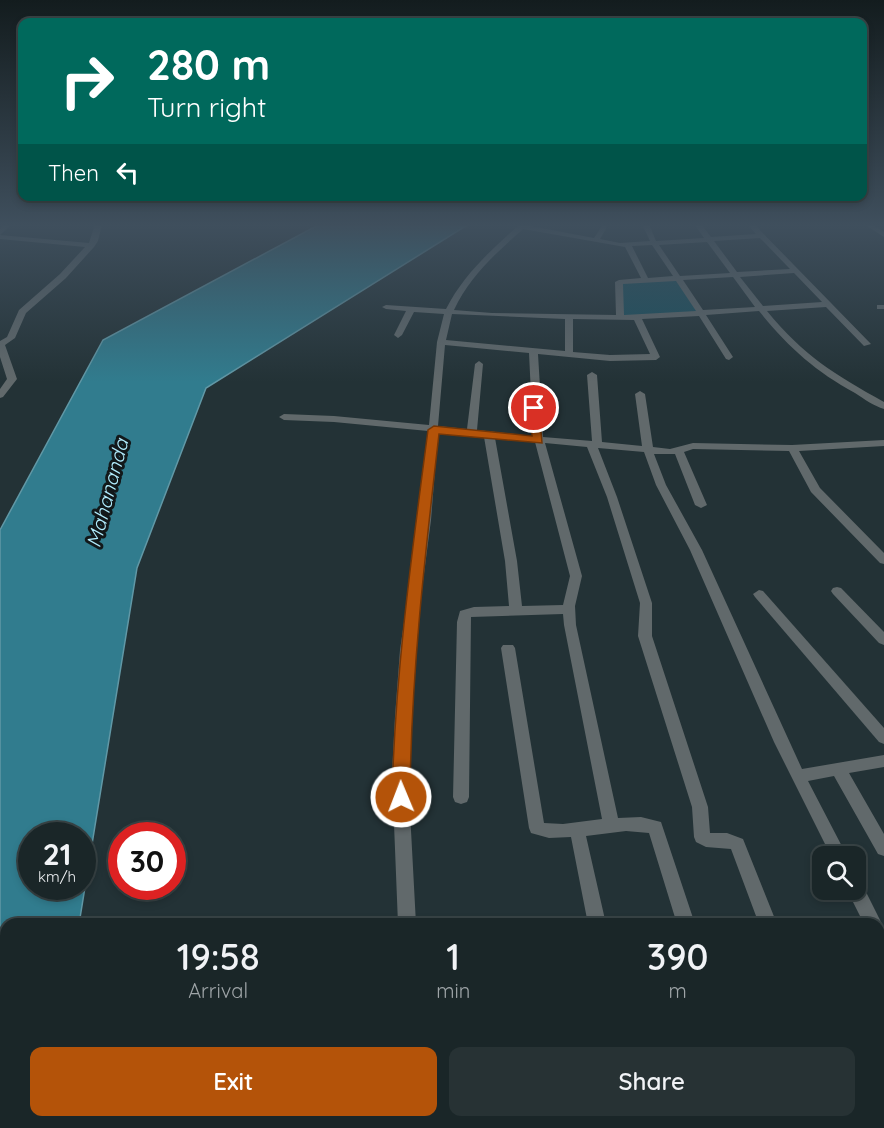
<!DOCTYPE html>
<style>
body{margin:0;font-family:Quicksand,sans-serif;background:#273234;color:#f1f3f6;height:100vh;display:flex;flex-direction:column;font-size:22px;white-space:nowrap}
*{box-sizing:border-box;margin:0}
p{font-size:20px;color:#9fa5a8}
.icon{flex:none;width:33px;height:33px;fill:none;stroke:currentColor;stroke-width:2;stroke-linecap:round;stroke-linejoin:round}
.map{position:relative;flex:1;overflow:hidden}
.drawer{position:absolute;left:0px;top:918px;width:885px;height:210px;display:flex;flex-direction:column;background:#1a2628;border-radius:18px 18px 0 0;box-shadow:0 3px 9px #0003,0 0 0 2px #384345}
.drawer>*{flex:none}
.hud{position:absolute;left:18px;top:18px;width:849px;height:183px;border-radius:12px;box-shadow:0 3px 9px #0003,0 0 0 2px #384345;background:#00695c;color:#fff;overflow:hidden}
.tools{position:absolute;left:812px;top:846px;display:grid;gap:12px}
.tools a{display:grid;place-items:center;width:54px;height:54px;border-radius:12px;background:#1a2628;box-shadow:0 3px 9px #0003,0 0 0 2px #384345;font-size:30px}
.speed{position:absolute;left:18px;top:822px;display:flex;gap:12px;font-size:30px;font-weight:700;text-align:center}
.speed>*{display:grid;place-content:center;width:78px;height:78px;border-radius:50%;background:#1a2628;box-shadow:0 3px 9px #0003,0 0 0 2px #384345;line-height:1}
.speed small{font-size:15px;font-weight:400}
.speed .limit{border:9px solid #d22;background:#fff;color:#111}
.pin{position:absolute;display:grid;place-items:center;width:51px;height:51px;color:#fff;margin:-26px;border:3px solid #fff;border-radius:50%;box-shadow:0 2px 6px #0007}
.me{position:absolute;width:66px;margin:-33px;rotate:359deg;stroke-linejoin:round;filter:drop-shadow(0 0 4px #0008)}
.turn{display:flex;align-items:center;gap:21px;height:126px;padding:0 30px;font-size:27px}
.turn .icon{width:78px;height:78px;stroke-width:2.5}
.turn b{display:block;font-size:42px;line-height:51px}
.then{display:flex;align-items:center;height:57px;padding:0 30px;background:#0003;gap:12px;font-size:22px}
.eta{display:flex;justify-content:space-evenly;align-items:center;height:102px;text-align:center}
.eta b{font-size:36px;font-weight:600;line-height:42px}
.cta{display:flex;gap:12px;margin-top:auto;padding:12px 30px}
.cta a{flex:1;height:69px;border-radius:12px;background:#b45309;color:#fff;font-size:24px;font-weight:600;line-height:69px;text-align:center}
.cta a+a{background:#273234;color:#f1f3f6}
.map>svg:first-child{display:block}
</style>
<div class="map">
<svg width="884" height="1128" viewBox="0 0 884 1128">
<rect width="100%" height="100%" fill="#233236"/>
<path fill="#19505e" d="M 677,278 L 698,312 L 622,317 L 623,281 Z"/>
<path fill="#317c8e" stroke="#6198a6" stroke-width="1.5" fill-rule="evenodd" d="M 320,224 L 469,224 L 206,388 L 137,568 L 79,924 L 6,924 L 6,1122 L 47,1122 L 46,1128 L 0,1128 L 0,530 L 103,340 ZM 32,836 L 82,836 L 82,886 L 32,886 Z"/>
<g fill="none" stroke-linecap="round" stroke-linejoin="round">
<g fill="#61696b" fill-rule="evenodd">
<path d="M 5,224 L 12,224 L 0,235 L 89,243 L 95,224 L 102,224 L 98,241 L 94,247 L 66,278 L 26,313 L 15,338 L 5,345 L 17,379 L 3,397 L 0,398 L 0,389 L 7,379 L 0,357 L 0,341 L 7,337 L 19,310 L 60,274 L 85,247 L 0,239 L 0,229 Z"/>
<path d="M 520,224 L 594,238 L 602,226 L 604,225 L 607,227 L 600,239 L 620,243 L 650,241 L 642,224 L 649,224 L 656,241 L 704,238 L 694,224 L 701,224 L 711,237 L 756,234 L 747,224 L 754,224 L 871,344 L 864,346 L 826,307 L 767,311 C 804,356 834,374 884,402 L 884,409 C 874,406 864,399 855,393 C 815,371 788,347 759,311 L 706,315 L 733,357 L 729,360 L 726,359 L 699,316 L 642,319 L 660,357 L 656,360 L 610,361 L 538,354 L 543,437 L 592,441 L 587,375 L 592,372 L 597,375 L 602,442 L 642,446 L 635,394 L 640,391 L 645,394 L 653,447 L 670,449 L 693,443 L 792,445 L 884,440 L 884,446 L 799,451 L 820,488 L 884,553 L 884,564 L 880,563 L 811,492 L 789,451 L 693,449 L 684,452 L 707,505 L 701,508 L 695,505 L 675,454 L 654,454 L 666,485 L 702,550 L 802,769 L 884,755 L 884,767 L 849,773 L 884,834 L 884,856 L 878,854 L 834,776 L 808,781 L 847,856 L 831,856 L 774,742 L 690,550 L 656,485 L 644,452 L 598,448 L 617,497 L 652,603 L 652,636 L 708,807 L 710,833 L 727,833 L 743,839 L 777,924 L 759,924 L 731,849 L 706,847 L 696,842 L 694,837 L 692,807 L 638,636 L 640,603 L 607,497 L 587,447 L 545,443 L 582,576 L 575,606 L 576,625 L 618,818 L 641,817 L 661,822 L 695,924 L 677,924 L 649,833 L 626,831 L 586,836 L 606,924 L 588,924 L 571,837 L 549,838 L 531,833 L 529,828 L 501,648 L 503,645 L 513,645 L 515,648 L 544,823 L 563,824 L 602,819 L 564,625 L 563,614 L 471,617 L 469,797 L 467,802 L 461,804 L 455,802 L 453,797 L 457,622 L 460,611 L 474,607 L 509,606 L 505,561 L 484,437 L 438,432 L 431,520 L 414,650 L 409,716 L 408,774 L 416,924 L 398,924 L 392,774 L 395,716 L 400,650 L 419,520 L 428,431 L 334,422 L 284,420 L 279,417 L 284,414 L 334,416 L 429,425 L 437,342 L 444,314 L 414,312 L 402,335 L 398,338 L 394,335 L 406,311 L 386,309 L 382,307 L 386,305 L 446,309 C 464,274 491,250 520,224 ZM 523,229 L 625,247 L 641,278 L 619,280 L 615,282 L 616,315 L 492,313 L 454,310 C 470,276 495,254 523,229 ZM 760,238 L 790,269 L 737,272 L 714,241 ZM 707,242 L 730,273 L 680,276 L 659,245 ZM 652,245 L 673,276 L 648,278 L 632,246 ZM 794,273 L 822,302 L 763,306 L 740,277 ZM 733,277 L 755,307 L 703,310 L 683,280 ZM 676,281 L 696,311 L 624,315 L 623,284 ZM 452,314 L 565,319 L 565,351 L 446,340 ZM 573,319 L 634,320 L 650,354 L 610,355 L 573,352 ZM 445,345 L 529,353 L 533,436 L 477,430 L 483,364 L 479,361 L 475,364 L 467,429 L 438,426 ZM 495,438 L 535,442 L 570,576 L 563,605 L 522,606 L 517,561 Z"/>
<path d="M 864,224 L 872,224 L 884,232 L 884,237 Z"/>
<rect x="877" y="305" width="7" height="4"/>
<path d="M 837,587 L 841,588 L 884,632 L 884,645 L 879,643 L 833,594 L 831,591 L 833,588 Z"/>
<path d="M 759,590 L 763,591 L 884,728 L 884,744 L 879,742 L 755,597 L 753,594 Z"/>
<path d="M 855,880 L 861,882 L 882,924 L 880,928 L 884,929 L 884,955 L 879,953 L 879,924 L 864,924 L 847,890 L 855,890 Z"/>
<rect x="404" y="1122" width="20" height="6"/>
<path d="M 627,1122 L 647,1122 L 648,1128 L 628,1128 Z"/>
<path d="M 733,1122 L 753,1122 L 755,1128 L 735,1128 Z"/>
<path d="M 836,1122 L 856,1122 L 858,1128 L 838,1128 Z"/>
</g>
</g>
<linearGradient id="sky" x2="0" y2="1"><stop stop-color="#131c1e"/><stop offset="0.59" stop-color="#3f4f5d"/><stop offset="1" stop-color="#3f4f5d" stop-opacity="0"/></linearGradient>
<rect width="884" height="382" fill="url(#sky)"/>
<path fill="#b45309" stroke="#753606" stroke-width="1.5" d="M 534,405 L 539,408 L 542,443 L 439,434 C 425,555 411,675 410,797 L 407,803 L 401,805 L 395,803 L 392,797 C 395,674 412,552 428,430 L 434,426 L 532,436 L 528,408 Z"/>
<g text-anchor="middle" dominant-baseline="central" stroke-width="6" stroke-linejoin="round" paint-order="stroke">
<g font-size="20" font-style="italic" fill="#b2eeff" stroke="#12181a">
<text transform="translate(107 493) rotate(-75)">Mahananda</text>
</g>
</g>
</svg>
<div class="tools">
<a><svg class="icon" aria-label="search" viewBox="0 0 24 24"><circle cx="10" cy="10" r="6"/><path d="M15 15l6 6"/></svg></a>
</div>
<div class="speed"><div>21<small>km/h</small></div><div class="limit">30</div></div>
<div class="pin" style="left:534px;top:408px;background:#d93025"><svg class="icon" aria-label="arrive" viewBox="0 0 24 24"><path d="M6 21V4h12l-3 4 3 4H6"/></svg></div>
<svg class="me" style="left:401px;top:797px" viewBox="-20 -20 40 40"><circle r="17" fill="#b45309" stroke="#fff" stroke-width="3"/><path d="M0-11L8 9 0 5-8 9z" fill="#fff"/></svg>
<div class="hud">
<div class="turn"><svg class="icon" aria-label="right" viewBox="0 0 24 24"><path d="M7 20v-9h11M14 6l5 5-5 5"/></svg><div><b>280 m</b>Turn right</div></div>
<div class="then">Then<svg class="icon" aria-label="left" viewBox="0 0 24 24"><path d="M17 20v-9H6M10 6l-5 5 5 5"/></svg></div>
</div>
<section class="drawer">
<div class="eta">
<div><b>19:58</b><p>Arrival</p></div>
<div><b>1</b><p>min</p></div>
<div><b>390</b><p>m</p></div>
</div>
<div class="cta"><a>Exit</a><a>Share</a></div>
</section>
</div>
